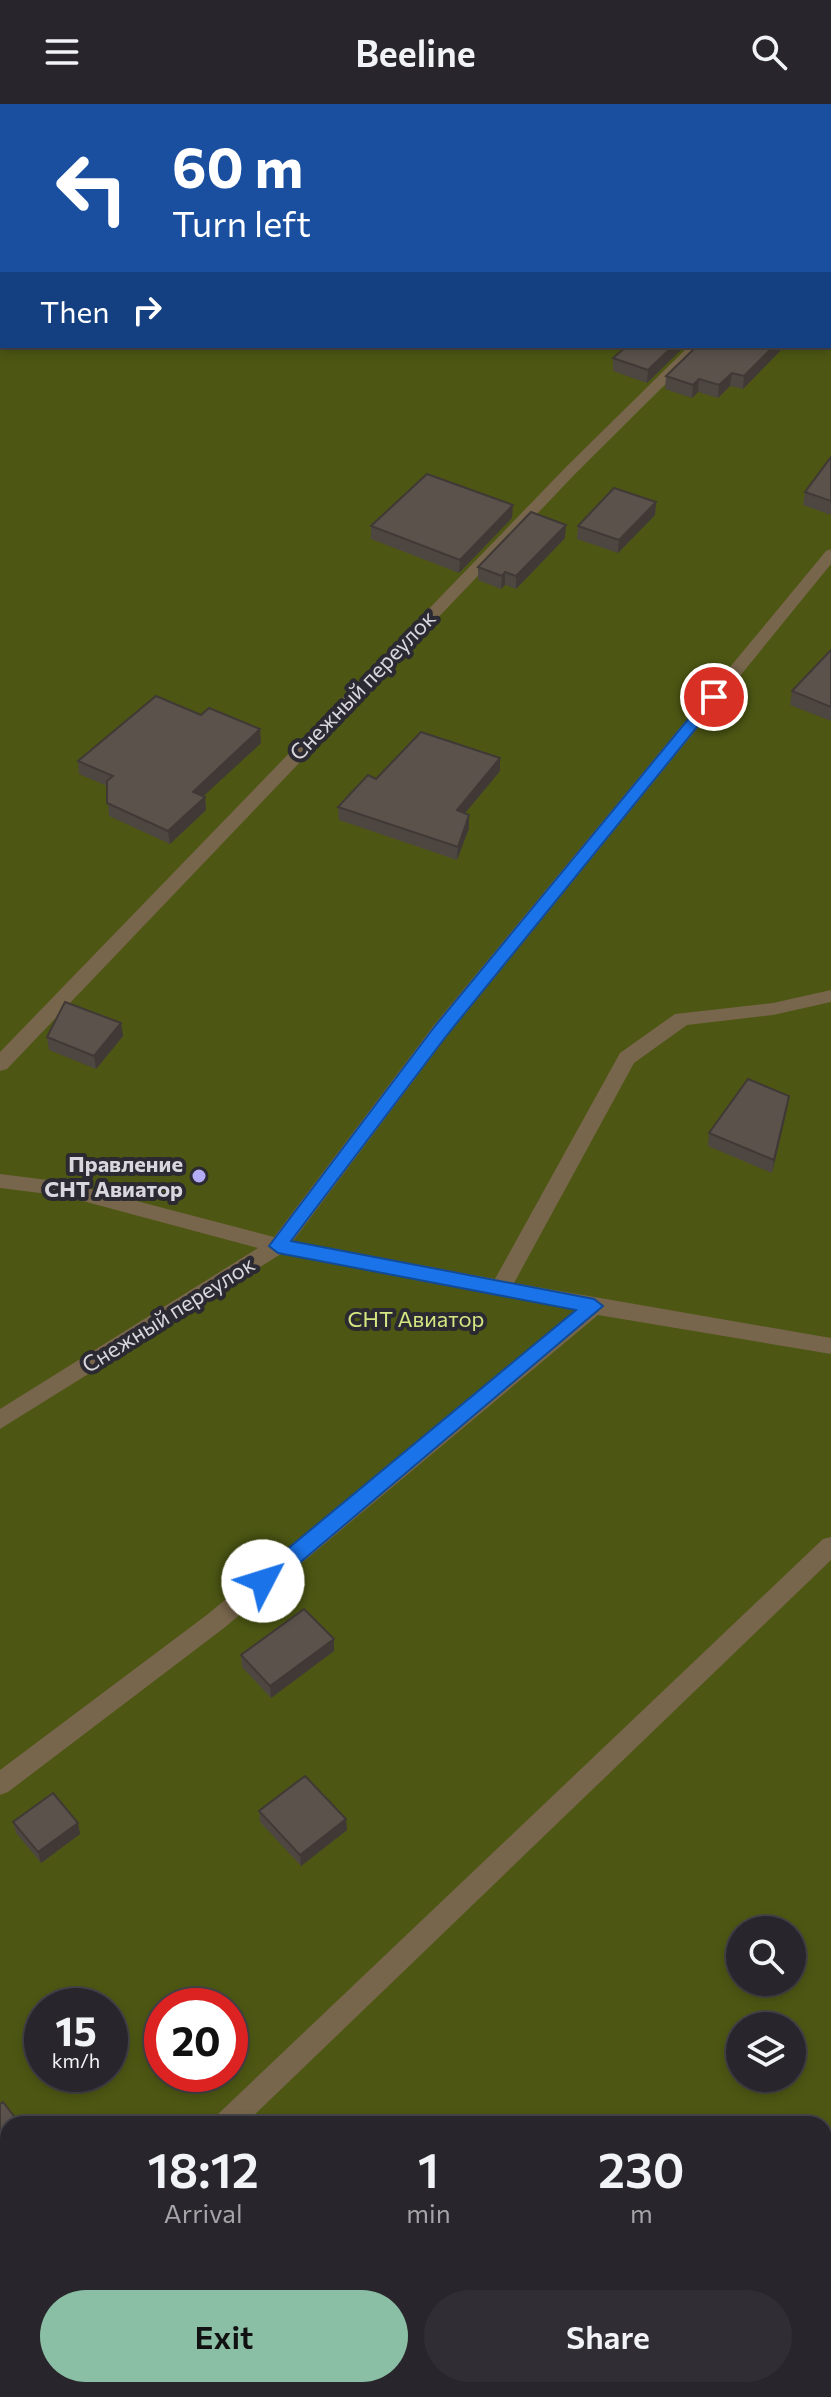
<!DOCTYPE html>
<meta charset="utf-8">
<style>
body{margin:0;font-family:Commissioner,sans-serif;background:#302e34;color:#f1f3f6;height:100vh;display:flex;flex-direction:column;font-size:30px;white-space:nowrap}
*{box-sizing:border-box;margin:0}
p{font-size:26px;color:#a5a5a9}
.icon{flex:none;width:44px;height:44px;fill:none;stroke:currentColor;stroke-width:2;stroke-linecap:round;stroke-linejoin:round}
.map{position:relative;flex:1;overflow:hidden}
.details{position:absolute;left:0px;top:2012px;width:832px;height:282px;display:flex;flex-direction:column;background:#28262c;border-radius:24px 24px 0 0;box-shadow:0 4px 12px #0003,0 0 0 2px #444348}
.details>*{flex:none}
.guide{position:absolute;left:0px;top:0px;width:832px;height:244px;box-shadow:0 4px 12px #0003,0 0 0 2px #444348;background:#1a4fa0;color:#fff;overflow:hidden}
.tools{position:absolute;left:726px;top:1812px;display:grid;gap:16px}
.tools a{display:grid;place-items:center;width:80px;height:80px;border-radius:50%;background:#28262c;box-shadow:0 4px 12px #0003,0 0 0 2px #444348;font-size:40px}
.speed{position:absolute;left:24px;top:1884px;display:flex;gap:16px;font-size:40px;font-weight:700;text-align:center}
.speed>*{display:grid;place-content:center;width:104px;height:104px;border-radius:50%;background:#28262c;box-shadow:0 4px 12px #0003,0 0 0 2px #444348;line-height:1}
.speed small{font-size:20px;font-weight:400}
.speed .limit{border:12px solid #d22;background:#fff;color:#111}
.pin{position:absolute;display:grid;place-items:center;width:68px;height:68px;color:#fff;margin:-34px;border:4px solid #fff;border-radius:50%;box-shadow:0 2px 8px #0007}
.me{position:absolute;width:88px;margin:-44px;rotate:50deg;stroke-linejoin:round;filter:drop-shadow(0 0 6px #0008)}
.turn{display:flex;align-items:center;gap:28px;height:168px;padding:0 40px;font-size:36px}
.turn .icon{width:104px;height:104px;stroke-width:2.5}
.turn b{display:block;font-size:56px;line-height:68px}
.then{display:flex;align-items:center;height:76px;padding:0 40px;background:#0003;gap:16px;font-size:30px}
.eta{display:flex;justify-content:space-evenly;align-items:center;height:136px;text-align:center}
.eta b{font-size:48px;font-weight:600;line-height:56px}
.action{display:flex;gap:16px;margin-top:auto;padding:16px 40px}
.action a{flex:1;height:92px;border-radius:48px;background:#8abfa5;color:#111;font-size:32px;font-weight:600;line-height:92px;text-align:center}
.action a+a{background:#302e34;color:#f1f3f6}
header{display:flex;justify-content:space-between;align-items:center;height:104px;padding:0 40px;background:#28262c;font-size:36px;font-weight:600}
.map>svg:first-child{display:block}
</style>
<header><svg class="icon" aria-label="menu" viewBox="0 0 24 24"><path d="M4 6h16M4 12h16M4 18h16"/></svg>Beeline<svg class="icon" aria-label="search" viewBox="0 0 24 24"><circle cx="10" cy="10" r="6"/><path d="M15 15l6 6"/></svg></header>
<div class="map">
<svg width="831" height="2293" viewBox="0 0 831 2293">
<rect width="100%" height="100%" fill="#35333b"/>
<path fill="#4d5713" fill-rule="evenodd" d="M 0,0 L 831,0 L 831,2293 L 0,2293 L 0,188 L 2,242 L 830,242 L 830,2 L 2,2 L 2,68 ZM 740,1826 L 792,1826 L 792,1878 L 740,1878 ZM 42,1902 L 110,1902 L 110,1970 L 42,1970 ZM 162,1902 L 230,1902 L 230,1970 L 162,1970 ZM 740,1922 L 792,1922 L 792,1974 L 740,1974 ZM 8,2020 L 824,2020 L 824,2286 L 8,2286 Z"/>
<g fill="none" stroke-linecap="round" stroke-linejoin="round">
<g fill="#77654c" fill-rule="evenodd">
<path d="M 831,106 L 831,115 L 830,115 L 830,106 Z"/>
<path d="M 689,242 L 704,242 L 577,368 L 7,965 L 0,967 L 0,948 L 567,362 Z"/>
<path d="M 831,445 L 831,460 L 448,931 L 293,1137 L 495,1175 L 620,949 L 675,910 L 773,899 L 831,886 L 831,898 L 773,911 L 687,921 L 634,959 L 514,1179 L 831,1234 L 831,1250 L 598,1211 L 224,1524 L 8,1688 L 0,1691 L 0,1666 L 208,1510 L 575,1206 L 281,1150 L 0,1325 L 0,1305 L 258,1144 L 64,1092 L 0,1084 L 0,1070 L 64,1078 L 274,1133 L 434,921 L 826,447 Z"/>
<path d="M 831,1433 L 831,1456 L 245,2020 L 213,2020 L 217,2011 L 823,1435 Z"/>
<path d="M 8,2242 L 8,2277 L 0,2280 L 0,2246 Z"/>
</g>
</g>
<g fill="#4e4741">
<path d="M 685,242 L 647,279 L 613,267 L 613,254 Z"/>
<path d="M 785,242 L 743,285 L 730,282 L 718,294 L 698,288 L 692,294 L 665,285 L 666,272 Z"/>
<path d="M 831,353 L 831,411 L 803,401 L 805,388 Z"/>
<path d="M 656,398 L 655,411 L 618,449 L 577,435 L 578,422 Z"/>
<path d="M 512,414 L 459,469 L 371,435 L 371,422 Z"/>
<path d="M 565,434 L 516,485 L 505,481 L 501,485 L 478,476 L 478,463 Z"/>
<path d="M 831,546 L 831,617 L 790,601 L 792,587 Z"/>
<path d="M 261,639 L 203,692 L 205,693 L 206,706 L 170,740 L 109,712 L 107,682 L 79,670 L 78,657 Z"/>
<path d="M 500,654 L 500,667 L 465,709 L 469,711 L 469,724 L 457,756 L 339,716 L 338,703 L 376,675 Z"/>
<path d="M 121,919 L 123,932 L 96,965 L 49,946 L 47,933 Z"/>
<path d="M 787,1005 L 772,1069 L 708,1042 L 709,1029 Z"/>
<path d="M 334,1547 L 271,1594 L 242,1563 L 241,1551 Z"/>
<path d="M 259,1707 L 346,1715 L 347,1726 L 301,1762 L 260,1718 Z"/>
<path d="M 13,1718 L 78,1719 L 80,1730 L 41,1759 L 16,1729 Z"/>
</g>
<g fill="#403935">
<path d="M 673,242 L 685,242 L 647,279 L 648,266 Z"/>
<path d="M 774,242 L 785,242 L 743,285 L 744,272 Z"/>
<path d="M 732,269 L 730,282 L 718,294 L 719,281 Z"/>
<path d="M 699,275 L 698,288 L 692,294 L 693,281 Z"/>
<path d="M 656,398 L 655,411 L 618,449 L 619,436 Z"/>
<path d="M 513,401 L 512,414 L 459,469 L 460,456 Z"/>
<path d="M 566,421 L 565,434 L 516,485 L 516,472 Z"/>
<path d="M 505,468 L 505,481 L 501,485 L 502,472 Z"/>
<path d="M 260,625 L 261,639 L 194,701 L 193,688 Z"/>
<path d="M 500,654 L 500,667 L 457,719 L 457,706 Z"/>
<path d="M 205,693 L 206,706 L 170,740 L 168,727 Z"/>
<path d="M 469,711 L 469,724 L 457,756 L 458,743 Z"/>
<path d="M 121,919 L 123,932 L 96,965 L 94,952 Z"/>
<path d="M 789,992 L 787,1005 L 772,1069 L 774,1056 Z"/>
<path d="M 334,1535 L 334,1547 L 271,1594 L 270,1582 Z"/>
<path d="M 346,1715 L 347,1726 L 301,1762 L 300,1751 Z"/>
<path d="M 78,1719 L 80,1730 L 41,1759 L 38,1748 Z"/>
<path d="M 8,2078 L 8,2090 L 5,2093 L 1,2084 Z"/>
</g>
<g fill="#5b524c" stroke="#403935" stroke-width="2">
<path d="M 627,242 L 673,242 L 648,266 L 613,254 Z"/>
<path d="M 697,242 L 774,242 L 744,272 L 732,269 L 719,281 L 699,275 L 693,281 L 666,272 Z"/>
<path d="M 831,353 L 831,397 L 805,388 Z"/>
<path d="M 427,370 L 513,401 L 460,456 L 371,422 Z"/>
<path d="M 614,384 L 656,398 L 619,436 L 578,422 Z"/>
<path d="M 531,408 L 566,421 L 516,472 L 505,468 L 502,472 L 478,463 Z"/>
<path d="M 831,546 L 831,603 L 792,587 Z"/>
<path d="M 156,592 L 201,611 L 209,604 L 260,625 L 193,688 L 205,693 L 168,727 L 107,699 L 107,677 L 113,672 L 78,657 Z"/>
<path d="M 421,628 L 500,654 L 457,706 L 469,711 L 458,743 L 338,703 L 368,671 L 376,675 Z"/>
<path d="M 65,898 L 121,919 L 94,952 L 47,933 Z"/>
<path d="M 748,975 L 789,992 L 774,1056 L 709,1029 Z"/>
<path d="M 304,1505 L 334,1535 L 270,1582 L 241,1551 Z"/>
<path d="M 305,1672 L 346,1715 L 300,1751 L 259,1707 Z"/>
<path d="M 53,1689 L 78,1719 L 38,1748 L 13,1718 Z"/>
<path d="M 3,1998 L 20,2020 L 8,2020 L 8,2078 L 1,2084 L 0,2082 L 0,2000 Z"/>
<path d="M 79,2286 L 135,2286 L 136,2287 L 130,2293 L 72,2293 Z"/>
</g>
<path fill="#1a73e8" stroke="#114b97" stroke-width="2" d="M 714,588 L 719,590 L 719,596 L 447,931 L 291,1137 L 594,1195 L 603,1202 L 270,1484 L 263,1486 L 256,1484 L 253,1477 L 256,1471 L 576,1206 L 278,1149 L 269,1142 L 435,922 L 709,590 Z"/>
<circle fill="#b5acf8" stroke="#2b2931" stroke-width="3" cx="199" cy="1072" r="8"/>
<g text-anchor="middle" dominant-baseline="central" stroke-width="8" stroke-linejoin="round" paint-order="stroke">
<g font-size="22" fill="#d9d7dd" stroke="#2b2931">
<text transform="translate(362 581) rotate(-46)">Снежный переулок</text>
<text transform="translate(168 1210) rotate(-32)">Снежный переулок</text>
</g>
<g font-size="22" font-weight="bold" fill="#d9d7dd" stroke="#2b2931" text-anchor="end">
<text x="183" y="1059">Правление<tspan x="183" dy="25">СНТ Авиатор</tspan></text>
</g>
<g font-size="22" fill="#d3e682" stroke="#2b2931">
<text x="416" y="1214">СНТ Авиатор</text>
</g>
</g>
</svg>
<div class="tools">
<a><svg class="icon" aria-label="search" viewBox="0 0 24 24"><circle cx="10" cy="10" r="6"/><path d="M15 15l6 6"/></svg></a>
<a><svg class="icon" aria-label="layers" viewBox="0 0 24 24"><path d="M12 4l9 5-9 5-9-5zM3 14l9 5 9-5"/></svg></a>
</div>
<div class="speed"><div>15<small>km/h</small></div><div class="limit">20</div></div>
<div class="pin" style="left:714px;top:593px;background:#d93025"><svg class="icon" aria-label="arrive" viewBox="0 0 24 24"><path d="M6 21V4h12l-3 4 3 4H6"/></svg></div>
<svg class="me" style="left:263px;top:1477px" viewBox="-20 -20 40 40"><circle r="19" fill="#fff"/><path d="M0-13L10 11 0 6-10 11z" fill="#1a73e8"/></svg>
<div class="guide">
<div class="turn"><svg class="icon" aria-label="left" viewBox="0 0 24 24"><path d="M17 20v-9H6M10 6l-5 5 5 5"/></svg><div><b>60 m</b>Turn left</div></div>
<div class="then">Then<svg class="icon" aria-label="right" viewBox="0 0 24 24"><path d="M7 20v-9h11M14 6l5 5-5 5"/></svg></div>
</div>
<section class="details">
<div class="eta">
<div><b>18:12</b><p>Arrival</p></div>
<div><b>1</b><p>min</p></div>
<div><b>230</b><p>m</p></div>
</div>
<div class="action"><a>Exit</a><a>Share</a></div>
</section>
</div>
